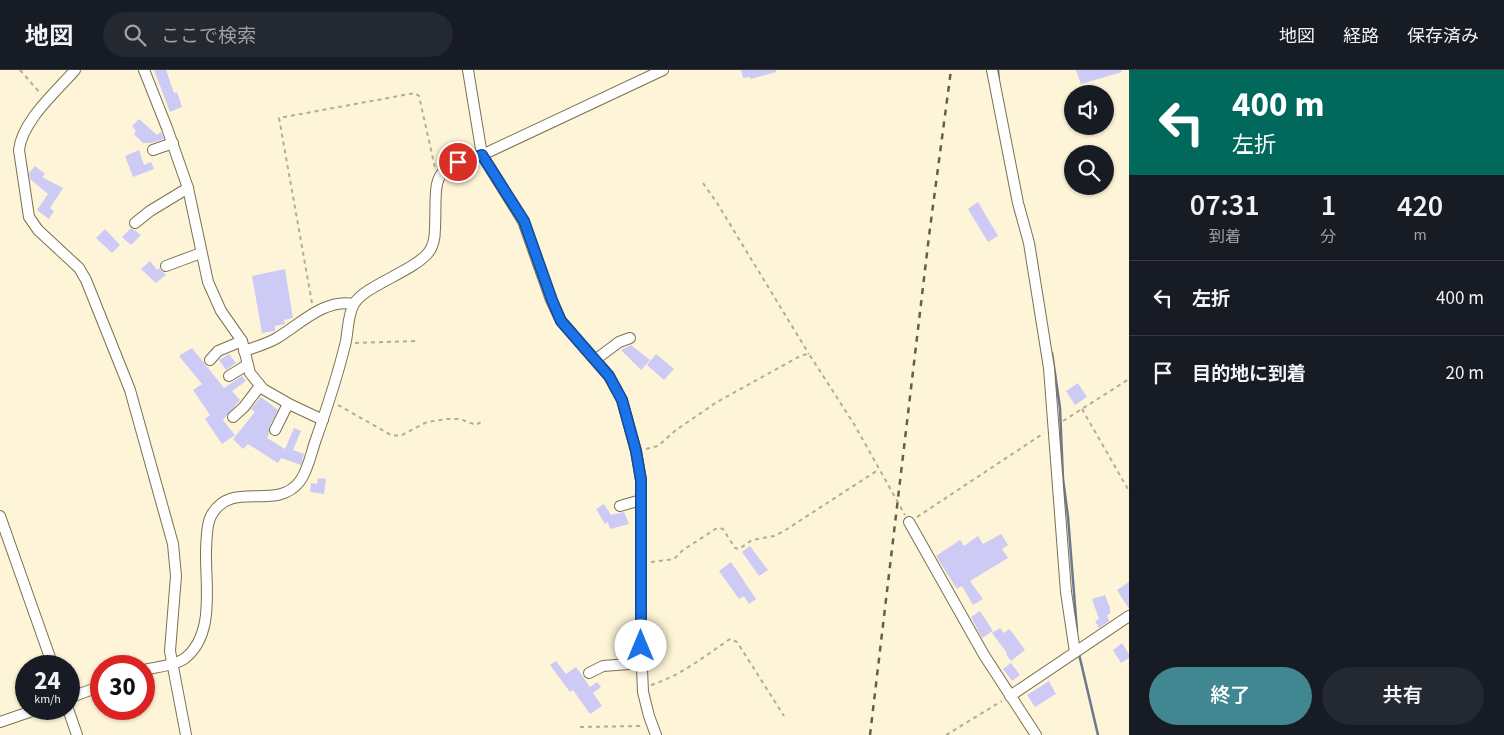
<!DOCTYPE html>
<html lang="ja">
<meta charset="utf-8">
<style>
body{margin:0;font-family:"Source Sans 3","Noto Sans JP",sans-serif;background:#242831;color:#f1f3f6;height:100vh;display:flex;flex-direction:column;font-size:19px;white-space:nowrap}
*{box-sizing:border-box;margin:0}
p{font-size:16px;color:#9ea1a6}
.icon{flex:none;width:28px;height:28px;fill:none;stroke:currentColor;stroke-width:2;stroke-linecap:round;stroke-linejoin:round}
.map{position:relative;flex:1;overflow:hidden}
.sheet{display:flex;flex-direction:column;background:#171b24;width:375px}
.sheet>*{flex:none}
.top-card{background:#00695c;color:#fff;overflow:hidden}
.tools{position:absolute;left:1064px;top:15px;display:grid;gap:10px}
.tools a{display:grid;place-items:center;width:50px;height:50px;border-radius:50%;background:#171b24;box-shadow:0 1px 4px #0004;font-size:25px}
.speed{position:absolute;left:15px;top:585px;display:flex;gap:10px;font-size:25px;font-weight:700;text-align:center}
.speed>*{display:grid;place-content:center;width:65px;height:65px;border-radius:50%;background:#171b24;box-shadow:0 1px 4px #0004;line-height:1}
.speed small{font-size:12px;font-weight:400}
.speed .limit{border:8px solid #d22;background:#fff;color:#111}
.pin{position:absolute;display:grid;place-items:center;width:42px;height:42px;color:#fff;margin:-21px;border:2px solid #fff;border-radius:50%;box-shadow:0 1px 5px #0007}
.me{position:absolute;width:55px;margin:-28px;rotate:0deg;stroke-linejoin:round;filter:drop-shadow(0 0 4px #0008)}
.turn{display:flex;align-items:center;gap:18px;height:105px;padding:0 20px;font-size:22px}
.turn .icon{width:65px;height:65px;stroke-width:2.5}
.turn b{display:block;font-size:35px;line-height:42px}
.eta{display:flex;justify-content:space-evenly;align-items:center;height:85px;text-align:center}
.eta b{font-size:30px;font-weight:600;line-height:35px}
.primary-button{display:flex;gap:10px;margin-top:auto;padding:10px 20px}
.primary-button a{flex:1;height:58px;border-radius:30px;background:#418792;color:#fff;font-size:20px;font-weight:600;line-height:58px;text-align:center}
.primary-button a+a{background:#242831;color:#f1f3f6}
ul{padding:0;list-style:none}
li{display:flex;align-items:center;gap:15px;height:75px;padding:0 20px;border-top:1px solid #363941}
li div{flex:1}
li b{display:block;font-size:19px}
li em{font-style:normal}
header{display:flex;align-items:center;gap:30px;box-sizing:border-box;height:70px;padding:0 25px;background:#171b24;border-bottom:1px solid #363941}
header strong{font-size:24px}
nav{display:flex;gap:28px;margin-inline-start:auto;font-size:18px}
.search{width:350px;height:45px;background:#242831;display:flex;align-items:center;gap:12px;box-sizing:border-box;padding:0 18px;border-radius:28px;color:#9ea1a6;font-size:19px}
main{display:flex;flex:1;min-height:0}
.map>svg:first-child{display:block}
</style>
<header>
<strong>地図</strong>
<div class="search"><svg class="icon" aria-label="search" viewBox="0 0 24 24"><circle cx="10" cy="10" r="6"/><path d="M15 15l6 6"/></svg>ここで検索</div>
<nav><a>地図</a><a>経路</a><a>保存済み</a></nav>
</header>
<main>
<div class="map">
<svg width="1129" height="665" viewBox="0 0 1129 665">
<rect width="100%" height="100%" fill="#fef5d8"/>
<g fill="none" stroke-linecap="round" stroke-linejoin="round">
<g stroke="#6b788d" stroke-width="2.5">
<path d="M 998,0 L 999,13"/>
<path d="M 1052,283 L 1060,338 L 1063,409 L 1068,447 L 1077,561"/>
<path d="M 1079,584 L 1098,665"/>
</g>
</g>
<g fill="#cdcaf5">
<path d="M 154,0 L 166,0 L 174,23 L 177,22 L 182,37 L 170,42 Z"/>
<path d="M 741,0 L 776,0 L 776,2 L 751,9 L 750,7 L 743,8 Z"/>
<path d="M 1076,0 L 1121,0 L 1122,2 L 1081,14 Z"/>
<path d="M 139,49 L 157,65 L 161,62 L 164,69 L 151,73 L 143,73 L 134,64 L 136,61 L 132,56 Z"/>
<path d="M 139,80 L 144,95 L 151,92 L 154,99 L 133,107 L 125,86 Z"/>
<path d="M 35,96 L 45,104 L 42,107 L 63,118 L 50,138 L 54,141 L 49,149 L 37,140 L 48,124 L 30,109 L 29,103 Z"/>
<path d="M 978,132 L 998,166 L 988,172 L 968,139 Z"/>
<path d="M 131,158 L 141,165 L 131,175 L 122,167 Z"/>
<path d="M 105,159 L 120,175 L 112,183 L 96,168 Z"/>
<path d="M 150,191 L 157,200 L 159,198 L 166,205 L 156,213 L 141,199 Z"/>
<path d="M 285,199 L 293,248 L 284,250 L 285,254 L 275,256 L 275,261 L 262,263 L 252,206 Z"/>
<path d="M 631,275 L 650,290 L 641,300 L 621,280 Z"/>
<path d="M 192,278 L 224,318 L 242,306 L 246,311 L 232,321 L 240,330 L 223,350 L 235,365 L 222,374 L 205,349 L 210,345 L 193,320 L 202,314 L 179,286 Z"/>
<path d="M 229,284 L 236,293 L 226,300 L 219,290 Z"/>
<path d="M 656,284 L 674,299 L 664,310 L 647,295 Z"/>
<path d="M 1078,313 L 1087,327 L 1075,335 L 1066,321 Z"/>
<path d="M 261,327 L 278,340 L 269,357 L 269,364 L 267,368 L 285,379 L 294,358 L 301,361 L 293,380 L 304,384 L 301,395 L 281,388 L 278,393 L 248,374 L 243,379 L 233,369 L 255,342 L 251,339 Z"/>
<path d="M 318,408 L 326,409 L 324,424 L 310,422 L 311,413 L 317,414 Z"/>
<path d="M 604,434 L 611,445 L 624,442 L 629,454 L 610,459 L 608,452 L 605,454 L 596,439 Z"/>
<path d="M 1001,464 L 1008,475 L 1002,479 L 1008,488 L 970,511 L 983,529 L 973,535 L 962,516 L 957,519 L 936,486 L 960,470 L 964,476 L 978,466 L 983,474 Z"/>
<path d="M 750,476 L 768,500 L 759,506 L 742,482 Z"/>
<path d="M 731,492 L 756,529 L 749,534 L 744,526 L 739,529 L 719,501 Z"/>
<path d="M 1129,512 L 1129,539 L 1117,520 Z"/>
<path d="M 1105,525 L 1110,538 L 1110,544 L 1107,545 L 1109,551 L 1099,558 L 1095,551 L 1099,549 L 1092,529 Z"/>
<path d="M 980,541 L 993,561 L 982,568 L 971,547 Z"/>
<path d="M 1000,558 L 1004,563 L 1009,559 L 1012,562 L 1025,580 L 1011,591 L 1006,584 L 1007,583 L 992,563 Z"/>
<path d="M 1122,573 L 1129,584 L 1129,588 L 1121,593 L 1113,580 Z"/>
<path d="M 556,591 L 566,604 L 576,597 L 590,617 L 597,612 L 601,617 L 593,623 L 602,636 L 590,644 L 573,620 L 570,622 L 550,595 Z"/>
<path d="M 1011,593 L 1020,605 L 1012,611 L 1003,599 Z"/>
<path d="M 1049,611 L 1056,624 L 1035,637 L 1027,625 Z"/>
</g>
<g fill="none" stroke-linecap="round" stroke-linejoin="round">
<g stroke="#7b7151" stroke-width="12">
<g id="minor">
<path d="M 75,0 C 56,22 22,51 19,80 L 29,147 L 38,160 L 79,198 L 86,210 L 130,320 L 173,474 L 176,506 L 170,581 L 186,665"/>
<path d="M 144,0 L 167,58 L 188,118 L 208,212 L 221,241 L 242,271 L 250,303 L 263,319 L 291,335 L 323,350"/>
<path d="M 468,0 L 482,85 L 523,151 L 551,230 L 561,251 L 609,306 L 615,317 L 622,330 L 636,381 L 641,410 L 641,576 L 643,622 L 649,646 L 656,665"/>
<path d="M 992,0 L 1018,133 L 1029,173 L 1049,298 L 1066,522 L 1075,582"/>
<path d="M 153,80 L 173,73"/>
<path d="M 135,153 L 150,141 L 188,118"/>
<path d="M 166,196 L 201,183"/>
<path d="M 244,281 C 255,277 267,274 277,268 C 299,255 325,228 353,234"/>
<path d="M 210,290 L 218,281 L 242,271"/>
<path d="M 595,290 L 619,272 L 630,268"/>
<path d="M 229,306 L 247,295"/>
<path d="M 233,347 L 244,337 L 260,316"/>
<path d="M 275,360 L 288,334"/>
<path d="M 620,436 L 641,430"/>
<path d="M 0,446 L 53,596"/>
<path d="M 909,452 L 984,585 L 1036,665"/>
<path d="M 144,600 C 156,597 173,596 184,589 C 216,565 205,514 206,479 C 207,468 206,455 211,446 C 231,408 276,443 300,411 C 308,400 311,384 315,372 C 327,338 338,305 346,271 C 348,260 348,244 354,234 C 364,216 412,202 428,183 C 434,176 435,167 435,158 C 437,109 428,98 482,85 L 663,0"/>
<path d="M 589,603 L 603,596 L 642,593"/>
<path d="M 1010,626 L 1129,546"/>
<path d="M 69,628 L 101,616"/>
<path d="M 68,639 L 77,665"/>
<path d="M 0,652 L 38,639"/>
</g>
</g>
<g stroke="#b4ac95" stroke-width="2" stroke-dasharray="4 4" stroke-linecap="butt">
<path d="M 20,0 L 41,24"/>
<path d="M 703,113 L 717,133 L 809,284"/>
<path d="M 312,233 L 279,48 L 415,23 L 419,26 L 435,98"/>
<path d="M 355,273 L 417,271"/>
<path d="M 338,335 L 391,365 L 400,366 L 427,352 L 447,349 L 460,349 L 476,355 L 484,350"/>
<path d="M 1082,339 L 1129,421"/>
<path d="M 1063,351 L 1129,309"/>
<path d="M 646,379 L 658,376 L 676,360 L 717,332 L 802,285 L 809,284 L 854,354 L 905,445"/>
<path d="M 917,447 L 1044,363"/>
<path d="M 651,492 L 674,489 L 683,480 L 717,458 L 723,459 L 735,478 L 739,479 L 752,470 L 774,466 L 784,461 L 878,400"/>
<path d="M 651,615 C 680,606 705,586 730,569 L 737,572 L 784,646"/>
<path d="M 580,657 L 642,656"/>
<path d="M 946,665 L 1002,631"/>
</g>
<use href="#minor" stroke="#fff" stroke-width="10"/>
<path stroke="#645e4d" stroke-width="2.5" stroke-dasharray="6 6" stroke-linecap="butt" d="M 870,665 L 929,166 L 951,0"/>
</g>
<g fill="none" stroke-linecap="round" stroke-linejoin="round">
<g stroke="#114b97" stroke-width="12">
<path id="route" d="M 458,92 L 482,85 L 524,151 L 552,230 L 561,251 L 609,306 L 622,330 L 636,381 L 641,410 L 641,576"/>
</g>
<use href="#route" stroke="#1a73e8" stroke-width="9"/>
</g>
</svg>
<div class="tools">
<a><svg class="icon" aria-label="sound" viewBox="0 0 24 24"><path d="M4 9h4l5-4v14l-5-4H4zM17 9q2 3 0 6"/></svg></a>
<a><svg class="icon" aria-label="search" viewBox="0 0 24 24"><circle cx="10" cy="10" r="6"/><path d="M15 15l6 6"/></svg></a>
</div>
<div class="speed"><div>24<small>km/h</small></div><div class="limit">30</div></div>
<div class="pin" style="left:458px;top:92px;background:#d93025"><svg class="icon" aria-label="arrive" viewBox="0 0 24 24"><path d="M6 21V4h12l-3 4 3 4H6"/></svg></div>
<svg class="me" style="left:641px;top:576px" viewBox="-20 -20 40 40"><circle r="19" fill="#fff"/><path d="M0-13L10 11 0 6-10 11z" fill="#1a73e8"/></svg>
</div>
<section class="sheet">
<div class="top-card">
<div class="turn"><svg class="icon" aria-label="left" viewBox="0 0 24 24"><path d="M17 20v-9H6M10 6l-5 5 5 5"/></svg><div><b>400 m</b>左折</div></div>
</div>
<div class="eta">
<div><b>07:31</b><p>到着</p></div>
<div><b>1</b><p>分</p></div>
<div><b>420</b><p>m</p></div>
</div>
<ul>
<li><svg class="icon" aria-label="left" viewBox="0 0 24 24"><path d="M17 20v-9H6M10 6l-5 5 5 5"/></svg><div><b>左折</b></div><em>400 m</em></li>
<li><svg class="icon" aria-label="arrive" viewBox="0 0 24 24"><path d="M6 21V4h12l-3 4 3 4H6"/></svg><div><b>目的地に到着</b></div><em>20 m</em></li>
</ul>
<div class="primary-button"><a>終了</a><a>共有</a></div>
</section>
</main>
